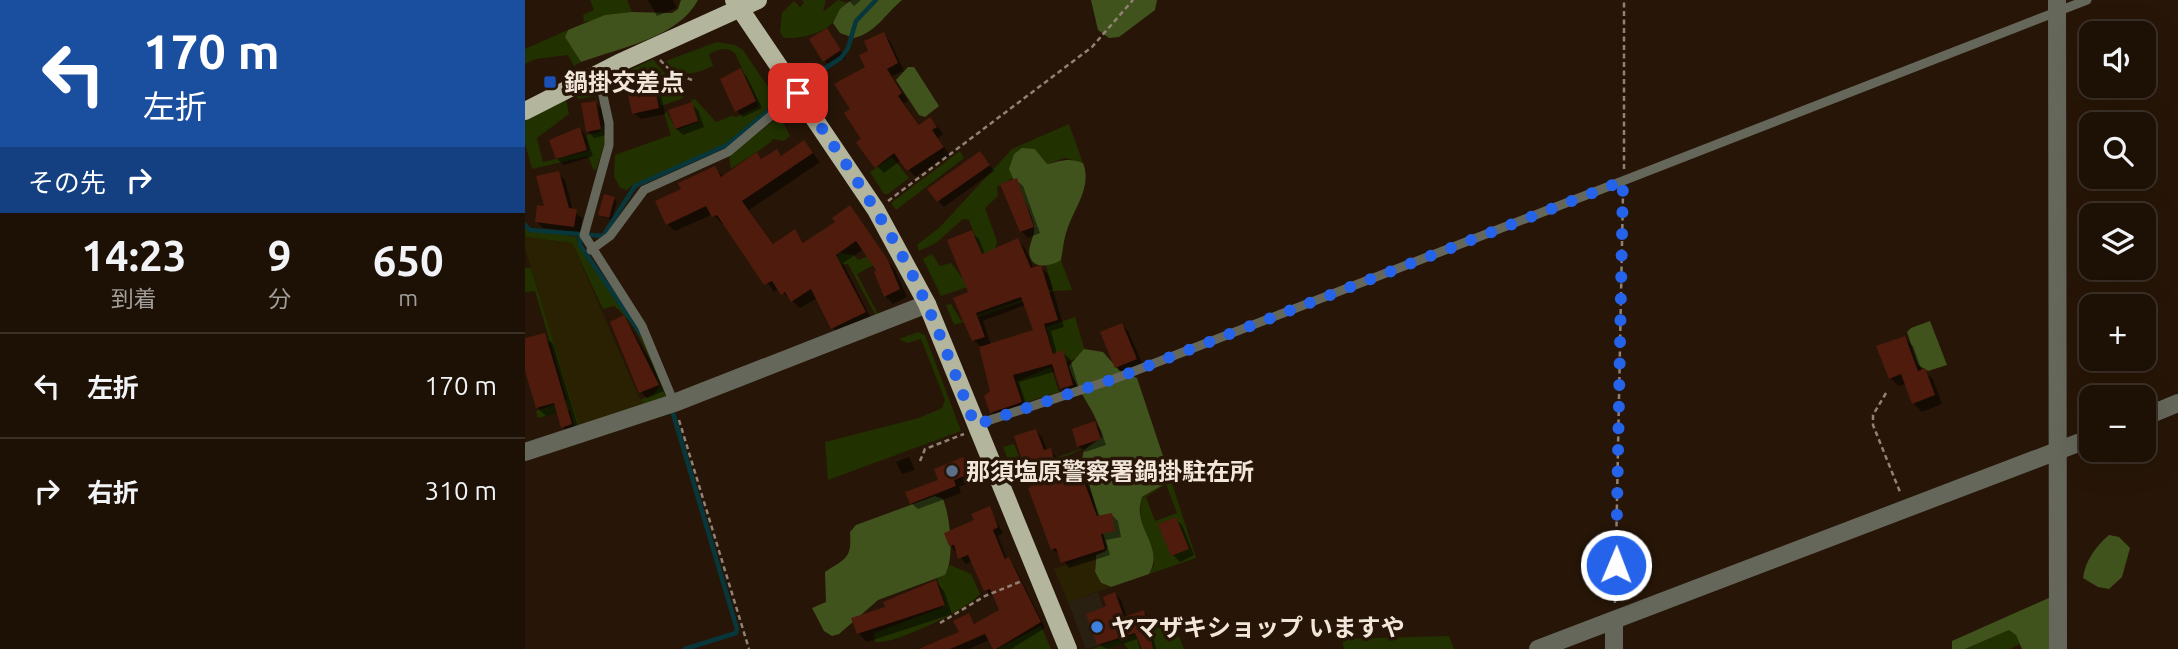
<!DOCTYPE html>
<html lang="ja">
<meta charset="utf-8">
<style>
body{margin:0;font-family:Ubuntu,"Noto Sans JP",sans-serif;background:#2a1e13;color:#f1f3f6;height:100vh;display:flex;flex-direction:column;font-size:26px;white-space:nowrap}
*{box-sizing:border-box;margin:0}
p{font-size:23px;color:#a09d9a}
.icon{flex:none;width:38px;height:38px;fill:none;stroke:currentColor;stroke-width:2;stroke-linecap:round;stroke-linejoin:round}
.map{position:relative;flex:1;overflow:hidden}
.details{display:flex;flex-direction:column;background:#1d1005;width:525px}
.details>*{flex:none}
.guide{background:#1a4fa0;color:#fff;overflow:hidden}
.fabs{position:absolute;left:1554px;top:21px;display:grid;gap:14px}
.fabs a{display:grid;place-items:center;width:77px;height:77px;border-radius:14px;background:#1d1005;box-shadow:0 7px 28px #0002,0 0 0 2px #3b3027;font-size:35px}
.pin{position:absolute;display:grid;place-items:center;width:60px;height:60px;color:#fff;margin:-30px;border-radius:14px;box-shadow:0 4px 10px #0006}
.me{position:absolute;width:77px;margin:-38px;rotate:1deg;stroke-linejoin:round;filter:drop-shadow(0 0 5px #0008)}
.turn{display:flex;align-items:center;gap:24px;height:147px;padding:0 28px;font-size:32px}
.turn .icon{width:91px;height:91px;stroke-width:2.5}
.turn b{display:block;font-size:49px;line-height:60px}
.then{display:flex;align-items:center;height:66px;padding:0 28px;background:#0003;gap:14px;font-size:26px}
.eta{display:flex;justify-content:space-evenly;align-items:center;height:119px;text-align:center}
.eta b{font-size:42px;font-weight:700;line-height:49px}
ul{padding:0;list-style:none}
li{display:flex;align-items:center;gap:21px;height:105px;padding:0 28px;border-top:2px solid #3b3027}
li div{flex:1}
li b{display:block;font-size:26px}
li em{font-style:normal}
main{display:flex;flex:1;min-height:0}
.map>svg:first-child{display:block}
</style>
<main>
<section class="details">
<div class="guide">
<div class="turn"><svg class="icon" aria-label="left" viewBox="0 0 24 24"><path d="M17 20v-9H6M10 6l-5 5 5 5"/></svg><div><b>170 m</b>左折</div></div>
<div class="then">その先<svg class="icon" aria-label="right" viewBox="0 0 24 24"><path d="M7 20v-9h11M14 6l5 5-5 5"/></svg></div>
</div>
<div class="eta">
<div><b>14:23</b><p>到着</p></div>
<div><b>9</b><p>分</p></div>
<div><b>650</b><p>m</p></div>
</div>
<ul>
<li><svg class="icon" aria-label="left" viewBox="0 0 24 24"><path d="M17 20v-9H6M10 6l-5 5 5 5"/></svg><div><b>左折</b></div><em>170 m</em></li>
<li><svg class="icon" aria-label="right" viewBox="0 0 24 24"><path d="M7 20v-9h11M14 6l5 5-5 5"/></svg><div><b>右折</b></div><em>310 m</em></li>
</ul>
</section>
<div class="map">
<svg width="1653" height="649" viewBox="0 0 1653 649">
<rect width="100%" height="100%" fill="#271607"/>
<path fill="#2a2011" d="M 573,592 L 590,641 L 561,649 L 543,602 Z"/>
<g fill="#223100" fill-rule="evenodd">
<path d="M 65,0 L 102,0 L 107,12 L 59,22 L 58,15 L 69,10 Z"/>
<path d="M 277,0 L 301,0 L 298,12 L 313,0 L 322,3 C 315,9 314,15 308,22 C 298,34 274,39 259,38 L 255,32 L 257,13 L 269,1 L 275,7 L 279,3 Z"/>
<path d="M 43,30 L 40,37 L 56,62 L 49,66 L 43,55 L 11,59 L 0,64 L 0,49 Z"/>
<path d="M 192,42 L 210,45 L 218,50 L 252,100 L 202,144 L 108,185 L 102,190 L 95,188 L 89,176 L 90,155 L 146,135 L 139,113 L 142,112 L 151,130 L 173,122 L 166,100 L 170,99 L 191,122 L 206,116 L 212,117 L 234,106 L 210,53 C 200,46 194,49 184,54 L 188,66 C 170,75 154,78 141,61 Z"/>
<path d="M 128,59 L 141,75 L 158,83 L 158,98 L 136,106 L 128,85 L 113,72 L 80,85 L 79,82 Z"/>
<path d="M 68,86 L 81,139 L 72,168 L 69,171 L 63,156 L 7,169 L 0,144 L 0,121 L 41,99 L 44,114 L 12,138 L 18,162 L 64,151 L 61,135 L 75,132 L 77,125 L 70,96 L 53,99 L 50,94 Z"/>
<path d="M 255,116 L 265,136 L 259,141 L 248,139 C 243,147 216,161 206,169 L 204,158 L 208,152 Z"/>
<path d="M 544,124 L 558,163 L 540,158 L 522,164 L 510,149 L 484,169 L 488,178 L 472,187 L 473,196 L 460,208 L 472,241 L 470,251 L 481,274 L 416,296 L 398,259 L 407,254 L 415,266 L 426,263 L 441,283 L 458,258 L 444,220 L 438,219 L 411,243 L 394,251 L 392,245 L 415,227 L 487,149 Z"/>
<path d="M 435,151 L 439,158 L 371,210 L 366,203 Z"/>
<path d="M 367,157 L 384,178 L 363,194 L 359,194 L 345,172 Z"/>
<path d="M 297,227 L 316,253 L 329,255 L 333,260 L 357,251 L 359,254 L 352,257 L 355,262 L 332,274 L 354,316 L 351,316 L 323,264 L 305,266 L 280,277 L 314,255 Z"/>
<path d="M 0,228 L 52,237 L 53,244 L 108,322 L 123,349 L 142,400 L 121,407 L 115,400 L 128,395 L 135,386 C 124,358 114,325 89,306 L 78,309 L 47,243 L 0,237 Z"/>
<path d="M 536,260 L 547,290 L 529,291 L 429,325 L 421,305 L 426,304 L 436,321 L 528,289 L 521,266 Z"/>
<path d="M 0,268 L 6,268 L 55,428 L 50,429 L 45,410 L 13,418 L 11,411 L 42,400 L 25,342 L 0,349 L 24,338 L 10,291 L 0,292 Z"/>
<path d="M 550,317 L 561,355 L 532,365 L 521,327 Z"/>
<path d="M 393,332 L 400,335 L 436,431 L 303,480 L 300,442 L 394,418 L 417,408 L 420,400 L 396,339 L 382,343 L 374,339 Z"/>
<path d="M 526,367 L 534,392 L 499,403 L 492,381 Z"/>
<path d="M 489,444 L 499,469 L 564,446 L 526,463 L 504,480 L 491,481 L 478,447 Z"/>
<path d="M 645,477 L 671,558 L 624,574 L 629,565 L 615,514 L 617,498 L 643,482 ZM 641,484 L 652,513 L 630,521 L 621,497 Z"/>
<path d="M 425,565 L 446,574 L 455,594 C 441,610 370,645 350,642 L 349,633 L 418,607 L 420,603 L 412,578 L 420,575 Z"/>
<path d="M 648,621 L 659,649 L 603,649 L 599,643 L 583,649 L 567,649 Z"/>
<path d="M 516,626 L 526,649 L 472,649 Z"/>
<path d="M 1484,630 L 1491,634 L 1495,644 L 1485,649 L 1440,649 Z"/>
<path d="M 924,636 L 929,649 L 819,649 L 817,639 Z"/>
</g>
<g fill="#41531d">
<path d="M 156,0 L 173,0 C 153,38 94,48 56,62 L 40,37 L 43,30 L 80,15 L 107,12 L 147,13 L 153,9 Z"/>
<path d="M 326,0 L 377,0 C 360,14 352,32 329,38 L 315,33 L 308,23 L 315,9 Z"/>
<path d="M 566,0 L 632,0 L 630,10 L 594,37 L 584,38 L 573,30 Z"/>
<path d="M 383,67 L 389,67 L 414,106 L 400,117 L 394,115 L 371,80 Z"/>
<path d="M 497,148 L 510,149 L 522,164 C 536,161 544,157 558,163 C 567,186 551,205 543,227 C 539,237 538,249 536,260 C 529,265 511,270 506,259 C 500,248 511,237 509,226 C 505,206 491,188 484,169 L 489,154 Z"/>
<path d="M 1405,321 L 1422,365 L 1403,371 L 1393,365 L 1382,332 L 1386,328 Z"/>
<path d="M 559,349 L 578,352 L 594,370 L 612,378 L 645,477 L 643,482 L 617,497 C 616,502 614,509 615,514 C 618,536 637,551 624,574 L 586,587 L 576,583 L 570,572 L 571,555 L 581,551 L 582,547 L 557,459 L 559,450 L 577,437 C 571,409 552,393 544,366 Z"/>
<path d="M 410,496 L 418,499 C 425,516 430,559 420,575 L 353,600 L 314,634 L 307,636 L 299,631 L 287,608 L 301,602 L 300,572 C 321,558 327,559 325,532 L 331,525 Z"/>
<path d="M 1584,535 L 1594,537 L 1605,548 L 1597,577 L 1584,589 L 1573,587 L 1558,578 C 1560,561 1571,546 1584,535 Z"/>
<path d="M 1526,597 L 1530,649 L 1497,649 L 1491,635 L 1484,630 L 1440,649 L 1427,649 L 1427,641 Z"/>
</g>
<g fill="#292101">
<path d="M 0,237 L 47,243 L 115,399 L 121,407 L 55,428 L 0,249 Z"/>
<path d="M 571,555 L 570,572 L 576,583 L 586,587 L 543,602 L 529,569 Z"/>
</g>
<g fill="#0007" fill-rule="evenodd">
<path d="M 123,0 L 148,0 L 152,8 L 132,16 Z"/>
<path d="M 323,0 L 336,0 L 329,6 Z"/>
<path d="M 302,31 L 321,58 L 306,67 L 299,60 Z"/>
<path d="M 358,34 L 365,41 L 379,71 L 367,76 L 383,101 L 379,103 L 395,126 L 405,119 L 412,126 L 418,134 L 413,138 L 425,155 L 390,177 L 376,160 L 359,173 L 352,166 L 328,110 L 346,52 Z"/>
<path d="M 216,71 L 222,77 L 237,108 L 218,117 L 212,111 Z"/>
<path d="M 128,77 L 133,82 L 140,114 L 116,119 L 109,113 L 124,97 Z"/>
<path d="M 70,102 L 77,109 L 82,135 L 69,138 L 63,131 Z"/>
<path d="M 166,104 L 173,110 L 179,127 L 158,135 L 151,128 Z"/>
<path d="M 55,129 L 61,136 L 68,156 L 39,165 L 32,159 Z"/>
<path d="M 279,142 L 295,162 L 224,210 L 249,245 L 270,232 L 280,244 L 312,223 L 325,208 L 370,270 L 382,297 L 368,304 L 360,296 L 354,271 L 339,249 L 318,263 L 347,321 L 316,336 L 308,328 L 292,298 L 275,308 L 254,289 L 249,292 L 200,223 L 197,224 L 188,214 L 150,231 L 142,224 L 158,189 L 190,168 L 199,178 L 232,154 L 238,160 L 252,151 L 258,157 Z"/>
<path d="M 461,159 L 469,171 L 419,207 L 413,201 Z"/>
<path d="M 33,173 L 40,180 L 48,211 L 57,218 L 56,233 L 18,228 L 11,221 L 22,208 Z"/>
<path d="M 491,180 L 498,186 L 515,233 L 503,238 L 496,231 Z"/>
<path d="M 89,199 L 92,202 L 87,220 L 78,217 L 75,215 Z"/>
<path d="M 446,232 L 454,239 L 460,254 L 493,241 L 500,248 L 509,269 L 515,267 L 523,274 L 539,327 L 526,331 L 532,354 L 537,352 L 545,359 L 555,392 L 544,396 L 537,388 L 532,371 L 494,382 L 503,410 L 474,419 L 467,412 L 467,392 L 456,347 L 449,340 ZM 500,305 L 510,331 L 466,345 L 458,321 Z"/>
<path d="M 99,317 L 127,363 L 139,391 L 122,398 L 116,392 Z"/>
<path d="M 597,325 L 603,331 L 618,365 L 598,374 L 591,367 Z"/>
<path d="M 19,335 L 28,344 L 55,433 L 47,436 L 38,427 L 34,413 L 21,416 L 12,407 L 0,365 L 0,338 Z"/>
<path d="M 1379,338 L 1388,346 L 1397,371 L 1408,379 L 1417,404 L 1397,412 L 1388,403 L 1381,384 L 1374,386 L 1365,378 Z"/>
<path d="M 570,423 L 576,430 L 581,445 L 560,452 L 553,446 Z"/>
<path d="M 511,431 L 517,437 L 522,451 L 525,450 L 531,456 L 534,464 L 549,459 L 556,465 L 575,517 L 587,515 L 593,521 L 596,537 L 581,540 L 585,555 L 544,568 L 535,555 L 527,549 Z"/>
<path d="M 384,457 L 390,470 L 377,474 L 371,462 Z"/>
<path d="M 438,459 L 450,480 L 434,487 L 436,493 L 393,509 L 386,503 Z"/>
<path d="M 464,508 L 478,533 L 473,536 L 482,560 L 489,565 L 520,628 L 486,649 L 470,649 L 464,640 L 444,649 L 391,649 L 436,633 L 443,615 L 451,625 L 477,611 L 470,595 L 467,596 L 461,590 L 448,561 L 441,564 L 425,545 Z"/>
<path d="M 650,519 L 657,525 L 669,555 L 655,562 L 648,555 Z"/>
<path d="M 411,582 L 419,591 L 427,614 L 342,642 L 334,634 L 328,619 L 362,608 Z"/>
<path d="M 590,594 L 596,600 L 602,618 L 619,612 L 624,618 L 631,649 L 615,649 L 612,639 L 582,649 L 573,644 Z"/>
</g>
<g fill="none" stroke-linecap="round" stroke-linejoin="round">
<g stroke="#07373b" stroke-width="4.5">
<path d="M 285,78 L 316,58 L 323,48 L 331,21 L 351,0"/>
<path d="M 0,225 L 5,230 L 78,236 L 110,186 L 202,145 L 253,103"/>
<path d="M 55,234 L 55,245 L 116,334"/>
<path d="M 147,410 L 212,629 L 211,633 L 160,649"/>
</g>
</g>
<g fill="#4e1b0d">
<path d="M 302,28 L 316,50 L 298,62 L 284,39 Z"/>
<path d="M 359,32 L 373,63 L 362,69 L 377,93 L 373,96 L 394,125 L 405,117 L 412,127 L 407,130 L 419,147 L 382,171 L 369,153 L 350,168 L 340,155 L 331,142 L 336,139 L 319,113 L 325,109 L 309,84 L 340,67 L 334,55 L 343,51 L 339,41 Z"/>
<path d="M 216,68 L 231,101 L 210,112 L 195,79 Z"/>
<path d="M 127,73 L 134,108 L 107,114 L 103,95 L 122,96 Z"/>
<path d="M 71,101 L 76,129 L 61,132 L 56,103 Z"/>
<path d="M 167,102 L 173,121 L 150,129 L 143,110 Z"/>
<path d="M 55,127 L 62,150 L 31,159 L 24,140 Z"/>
<path d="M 279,140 L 288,153 L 217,201 L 248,244 L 270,229 L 278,243 L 310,222 L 307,218 L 325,205 L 363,260 L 375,289 L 359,297 L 349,272 L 351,270 L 331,241 L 311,255 L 341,312 L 306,329 L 286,289 L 266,302 L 260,292 L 256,295 L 247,281 L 239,285 L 192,215 L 187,217 L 181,206 L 141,225 L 130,201 L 156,189 L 153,183 L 190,166 L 196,177 L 232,152 L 236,159 L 252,149 L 256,156 Z"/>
<path d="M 455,151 L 465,165 L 412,202 L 402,189 Z"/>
<path d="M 34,171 L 44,208 L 52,209 L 49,227 L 10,222 L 12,205 L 19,206 L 11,176 Z"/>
<path d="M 492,178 L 509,227 L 495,232 L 475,184 Z"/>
<path d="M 79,194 L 90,197 L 84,218 L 73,215 Z"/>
<path d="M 447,230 L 457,254 L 493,238 L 506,268 L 516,265 L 533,320 L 519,324 L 528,354 L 538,350 L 548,385 L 535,389 L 527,364 L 488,375 L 497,402 L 465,413 L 459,396 L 465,391 L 454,347 L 508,330 L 496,297 L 451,313 L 460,337 L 447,341 L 428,298 L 443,292 L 422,240 Z"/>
<path d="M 99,315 L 134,385 L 114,393 L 85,322 Z"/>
<path d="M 597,323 L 612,359 L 590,368 L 575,332 Z"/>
<path d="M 20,333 L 47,424 L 36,428 L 29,403 L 11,408 L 0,371 L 0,338 Z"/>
<path d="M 1380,336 L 1393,371 L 1400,368 L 1410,395 L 1387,404 L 1376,374 L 1364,379 L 1351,346 Z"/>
<path d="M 570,421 L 576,439 L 552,447 L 547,429 Z"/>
<path d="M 511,429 L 519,450 L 526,448 L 530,463 L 550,457 L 572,516 L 587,513 L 590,531 L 576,534 L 580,549 L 536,563 L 531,548 L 526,550 L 503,488 L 506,487 L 489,436 Z"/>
<path d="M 438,457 L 445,474 L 429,480 L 431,486 L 385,504 L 380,492 L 413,480 L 409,469 Z"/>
<path d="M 465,506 L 473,527 L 468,530 L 480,559 L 484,557 L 516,622 L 471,649 L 468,649 L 460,634 L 425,649 L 393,649 L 434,632 L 428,621 L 444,613 L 449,624 L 474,610 L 465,589 L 459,591 L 443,555 L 433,559 L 429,545 L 424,546 L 419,533 L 449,520 L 446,514 Z"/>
<path d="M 651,517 L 664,549 L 646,556 L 633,524 Z"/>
<path d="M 411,580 L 420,605 L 332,634 L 326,618 L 360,607 L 358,602 Z"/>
<path d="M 590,592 L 599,617 L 619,610 L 628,649 L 617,649 L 610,633 L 572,645 L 561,614 L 581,606 L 578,597 Z"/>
</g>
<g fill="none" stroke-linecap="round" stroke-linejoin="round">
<g stroke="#918275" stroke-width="2.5" stroke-dasharray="5 3.5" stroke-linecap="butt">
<path d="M 135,60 L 148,73 L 167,80"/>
<path d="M 1099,169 L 1099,0"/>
<path d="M 363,201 L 567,47 L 608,0"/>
<path d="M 1361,393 L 1348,415 L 1348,425 L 1375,492"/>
<path d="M 154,420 L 224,649"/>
<path d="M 395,461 L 400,449 L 439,434"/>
<path d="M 1090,603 L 1098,193"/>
<path d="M 415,623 L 460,596 L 497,581"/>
</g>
<g stroke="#66675b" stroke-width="9">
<path d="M 73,73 L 84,123 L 84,145 L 59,235 L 117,326 L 149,403"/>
<path d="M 66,250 L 85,236 L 119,190 L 203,152 L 273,93"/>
<path d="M 450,425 L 589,379 L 1562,0"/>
</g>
<g stroke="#66675b" stroke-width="18">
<path d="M 1619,417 L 1653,403"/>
<path d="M 0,452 L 149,403 L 402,304"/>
<path d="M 1013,649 L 1566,438"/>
<path d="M 1089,649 L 1089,620"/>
</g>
<path stroke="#66675b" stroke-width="18" d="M 1532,0 L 1533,649"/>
<g stroke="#b3b59d" stroke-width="18">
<path d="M 209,0 L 351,210 L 402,304 L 543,649"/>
<path d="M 0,111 L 94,63 L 233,0"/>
</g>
</g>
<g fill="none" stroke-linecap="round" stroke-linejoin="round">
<path stroke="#2563eb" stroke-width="12" stroke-dasharray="0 21.6" d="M 273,93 C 310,148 349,203 380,261 C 409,314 428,370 450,425 L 589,379 L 1098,181 L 1091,565"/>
</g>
<rect fill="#1a4fb4" stroke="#271607" stroke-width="2.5" x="18" y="75" width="14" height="14" rx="3.5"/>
<circle fill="#5c6f8a" stroke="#271607" stroke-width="2.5" cx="427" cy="471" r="7"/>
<circle fill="#3f7fe0" stroke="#271607" stroke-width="2.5" cx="572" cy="627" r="7"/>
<g text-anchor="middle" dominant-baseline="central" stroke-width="7" stroke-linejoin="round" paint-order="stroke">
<g font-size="24" font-weight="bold" fill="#f2e6db" stroke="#271607" text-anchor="start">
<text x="39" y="82">鍋掛交差点</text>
<text x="441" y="471">那須塩原警察署鍋掛駐在所</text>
<text x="586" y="627">ヤマザキショップ いますや</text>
</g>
</g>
</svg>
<div class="fabs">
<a><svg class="icon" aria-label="sound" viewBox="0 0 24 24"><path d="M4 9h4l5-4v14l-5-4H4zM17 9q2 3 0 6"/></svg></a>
<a><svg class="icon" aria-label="search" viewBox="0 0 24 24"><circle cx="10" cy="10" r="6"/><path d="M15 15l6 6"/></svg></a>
<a><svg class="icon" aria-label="layers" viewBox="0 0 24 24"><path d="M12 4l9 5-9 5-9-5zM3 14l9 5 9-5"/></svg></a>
<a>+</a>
<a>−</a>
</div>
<div class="pin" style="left:273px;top:93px;background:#d93025"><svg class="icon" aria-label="arrive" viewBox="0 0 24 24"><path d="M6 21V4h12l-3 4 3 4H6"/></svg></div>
<svg class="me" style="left:1091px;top:565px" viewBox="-20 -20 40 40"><circle r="17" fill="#2563eb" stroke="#fff" stroke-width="3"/><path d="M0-11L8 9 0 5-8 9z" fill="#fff"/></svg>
</div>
</main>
